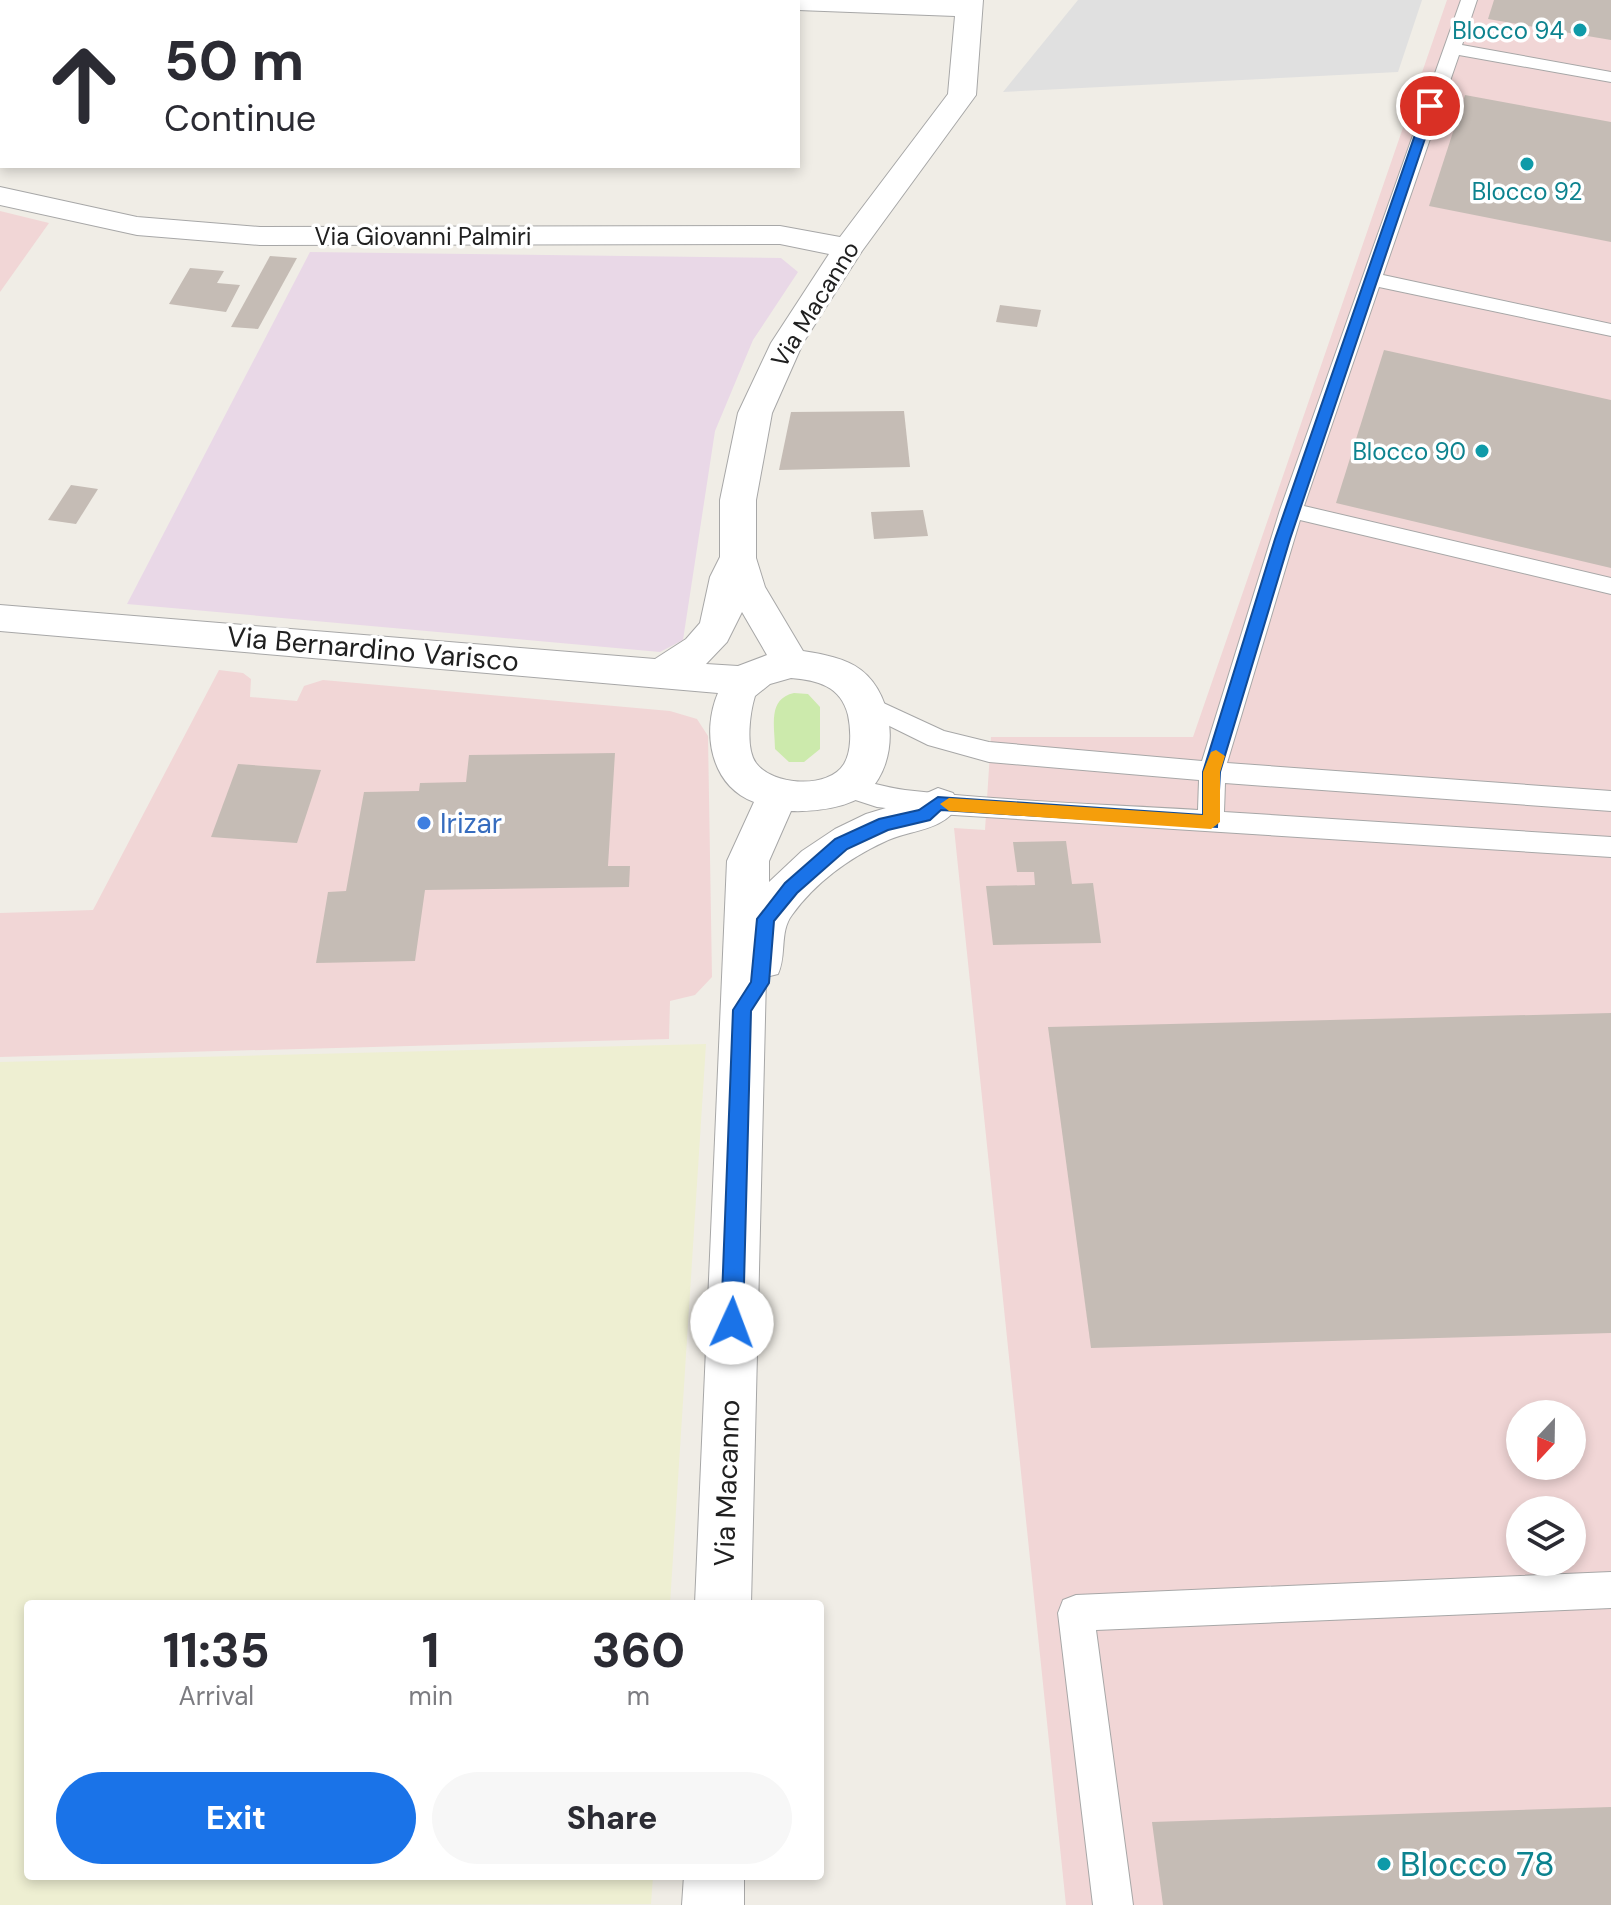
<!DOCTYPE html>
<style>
body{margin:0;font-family:"DM Sans",sans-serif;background:#f7f7f7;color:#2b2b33;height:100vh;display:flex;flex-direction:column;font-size:30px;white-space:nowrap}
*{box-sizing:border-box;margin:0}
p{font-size:26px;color:#7c7c81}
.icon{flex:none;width:44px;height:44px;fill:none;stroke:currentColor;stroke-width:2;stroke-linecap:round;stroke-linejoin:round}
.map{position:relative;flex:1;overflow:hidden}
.drawer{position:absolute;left:24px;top:1600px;width:800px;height:280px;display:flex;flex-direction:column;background:#fff;border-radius:8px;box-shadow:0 4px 12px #0003}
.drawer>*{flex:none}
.guide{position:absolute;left:0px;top:0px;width:800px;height:168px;box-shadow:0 4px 12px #0003;background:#fff;color:#2b2b33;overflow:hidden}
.needle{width:52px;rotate:202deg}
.buttons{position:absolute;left:1506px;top:1400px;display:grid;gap:16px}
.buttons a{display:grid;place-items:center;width:80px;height:80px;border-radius:50%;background:#fff;box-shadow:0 4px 12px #0003;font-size:40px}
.pin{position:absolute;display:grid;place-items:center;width:68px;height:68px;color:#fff;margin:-34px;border:4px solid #fff;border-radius:50%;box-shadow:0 2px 8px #0007}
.me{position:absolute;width:88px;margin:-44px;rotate:2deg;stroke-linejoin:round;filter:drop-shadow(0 0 6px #0008)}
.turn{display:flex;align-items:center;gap:28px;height:168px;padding:0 32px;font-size:36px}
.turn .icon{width:104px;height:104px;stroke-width:2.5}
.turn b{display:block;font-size:56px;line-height:68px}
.eta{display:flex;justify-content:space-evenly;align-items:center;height:136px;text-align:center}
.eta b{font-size:48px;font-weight:800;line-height:56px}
.action{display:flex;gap:16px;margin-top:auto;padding:16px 32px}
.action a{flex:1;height:92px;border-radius:48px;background:#1a73e8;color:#fff;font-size:32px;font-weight:800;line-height:92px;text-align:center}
.action a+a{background:#f7f7f7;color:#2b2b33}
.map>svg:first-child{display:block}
</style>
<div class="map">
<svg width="1611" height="1905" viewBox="0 0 1611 1905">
<rect width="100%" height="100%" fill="#f0ede6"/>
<g fill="#f1d6d6" fill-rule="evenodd">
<path d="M 1447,0 L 1611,0 L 1611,1905 L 1066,1905 L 954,828 L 985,830 L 991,737 L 1193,737 ZM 1520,1414 L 1572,1414 L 1572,1466 L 1520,1466 ZM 1520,1510 L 1572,1510 L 1572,1562 L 1520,1562 Z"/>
<path d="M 0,211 L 49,223 L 0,292 Z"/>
<path d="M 219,670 L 243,673 L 251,679 L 250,697 L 297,701 L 304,686 L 323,680 L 670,711 L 697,719 L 708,736 L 712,977 L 695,995 L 670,1001 L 669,1039 L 0,1057 L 0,913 L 93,910 Z"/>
</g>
<path fill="#e9d8e7" d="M 310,252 L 781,258 L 798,272 L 753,340 L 715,431 L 683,640 L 660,652 L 127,604 Z"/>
<path fill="#eeefd2" d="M 706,1044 L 670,1604 L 28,1604 L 28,1876 L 653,1876 L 651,1904 L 0,1905 L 0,1062 Z"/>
<path fill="#cceaac" d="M 794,693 L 808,694 L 820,707 L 820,749 L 804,762 L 789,762 L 775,749 C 775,726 767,699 794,693 Z"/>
<path fill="#e0e0e0" d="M 1078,0 L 1422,0 L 1398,72 L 1003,92 Z"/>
<g fill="#c5bcb5">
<path d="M 1494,0 L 1611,0 L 1611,40 L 1488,19 Z"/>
<path d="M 1465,95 L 1611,122 L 1611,242 L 1429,206 Z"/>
<path d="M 270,256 L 297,258 L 258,329 L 231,327 Z"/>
<path d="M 190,268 L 224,271 L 217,283 L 240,285 L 226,312 L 169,304 Z"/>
<path d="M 1000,305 L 1041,310 L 1037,327 L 996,322 Z"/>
<path d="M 1384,350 L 1611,400 L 1611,568 L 1336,503 Z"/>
<path d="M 904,411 L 910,467 L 779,470 L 791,412 Z"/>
<path d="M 71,485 L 98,489 L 76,524 L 48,520 Z"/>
<path d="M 923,510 L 928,536 L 874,539 L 871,512 Z"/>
<path d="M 615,753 L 608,866 L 630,866 L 629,887 L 425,890 L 415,961 L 316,963 L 328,892 L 346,891 L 364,792 L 419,791 L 420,783 L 466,782 L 469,755 Z"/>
<path d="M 238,764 L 321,770 L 297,843 L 211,837 Z"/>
<path d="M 1066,841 L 1072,884 L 1093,883 L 1101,943 L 993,945 L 986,886 L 1035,885 L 1034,872 L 1017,872 L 1013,842 Z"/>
<path d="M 1611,1013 L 1611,1333 L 1091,1348 L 1048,1027 Z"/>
<path d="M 1611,1807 L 1611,1905 L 1163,1905 L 1152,1822 Z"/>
</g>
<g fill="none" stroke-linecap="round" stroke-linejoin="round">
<g stroke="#a7a7a7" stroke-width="2">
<g id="lane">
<path d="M 1461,0 L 1477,0 L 1462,45 L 1611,72 L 1611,82 L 1459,55 L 1383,275 L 1611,324 L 1611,336 L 1379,287 L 1304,506 L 1611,578 L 1611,594 L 1300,520 L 1227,763 L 1611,791 L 1611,811 L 1225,783 L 1224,812 L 1611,837 L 1611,857 L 938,814 L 877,807 L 834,793 L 830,786 L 834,779 C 848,775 886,788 905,790 C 1002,801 1100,804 1198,810 L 1199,780 L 989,762 L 928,745 L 857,710 L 853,704 L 857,698 L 866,695 L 944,731 L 989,742 L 1202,761 L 1280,510 Z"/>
<path d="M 1611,1572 L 1611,1608 L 1096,1630 L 1133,1905 L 1093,1905 L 1058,1613 L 1063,1600 L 1076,1595 Z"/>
</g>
</g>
<g stroke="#a7a7a7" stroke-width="2">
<g id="street">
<path d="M 722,0 L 983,0 L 976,95 L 862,251 L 803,343 L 772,413 L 756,500 L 756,558 L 765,587 L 803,651 C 822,654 846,658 861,670 C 896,697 900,761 868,792 C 850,808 814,812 791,811 L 769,861 L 769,882 L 802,851 L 835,829 L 866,814 L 909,801 L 938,788 L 953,793 L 959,804 C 944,832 910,829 884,842 C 849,858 815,883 792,915 C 779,932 787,955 778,974 L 766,977 L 751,1604 L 695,1604 L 727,861 L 754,802 C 711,786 701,733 718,693 L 0,631 L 0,605 L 655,659 L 686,639 L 700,623 L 710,577 L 720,557 L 720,500 L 738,413 L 771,343 L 829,254 L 780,244 L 260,245 L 137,235 L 0,205 L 0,187 L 137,217 L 260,227 L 780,226 L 840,237 L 948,94 L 955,16 L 798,10 L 798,2 ZM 742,612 L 767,655 L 738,666 L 706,664 L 727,642 ZM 791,678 C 817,680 841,686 848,715 C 851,729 852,751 844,764 C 828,790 772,785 756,763 C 745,748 750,712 755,696 L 770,684 Z"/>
<path d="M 684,1876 L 744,1876 L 744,1905 L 682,1905 Z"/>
</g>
</g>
<use href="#lane" fill="#fff" fill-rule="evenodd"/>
<use href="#street" fill="#fff" fill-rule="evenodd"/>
</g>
<path fill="#1a73e8" stroke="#114b97" stroke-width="2" d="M 1426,103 L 1436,106 L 1290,539 L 1220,772 L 1217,827 L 941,810 L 930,820 L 888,830 L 847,849 L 797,893 L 774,921 L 769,983 L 751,1011 L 743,1323 L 739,1330 L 732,1332 L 725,1330 L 721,1323 L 733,1010 L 751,982 L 757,919 L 785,883 L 835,839 L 879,819 L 919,810 L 938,797 L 1203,815 L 1203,772 L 1275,539 Z"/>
<path fill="#f59e0b" d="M 1216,750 L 1225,756 L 1220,772 L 1220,822 L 1211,829 L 949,811 L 940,804 L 949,798 L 1203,815 L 1203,772 L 1211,752 Z"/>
<g fill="#0f9aa8" stroke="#fff" stroke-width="3">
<circle cx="1580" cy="30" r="8"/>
<circle cx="1527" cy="164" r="8"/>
<circle cx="1482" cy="451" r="8"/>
<circle cx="1384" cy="1864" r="8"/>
</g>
<circle fill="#3f7fe0" stroke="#fff" stroke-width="3" cx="424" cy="823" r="8"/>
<g text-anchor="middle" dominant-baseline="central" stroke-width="7" stroke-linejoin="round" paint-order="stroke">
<g font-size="24" fill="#0d838f" stroke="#fff" text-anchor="end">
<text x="1564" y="30">Blocco 94</text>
<text x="1527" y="191" text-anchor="middle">Blocco 92</text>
<text x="1466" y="451">Blocco 90</text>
</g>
<g font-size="24" fill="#202020" stroke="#fff">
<text x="423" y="236">Via Giovanni Palmiri</text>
<text transform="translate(815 304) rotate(-58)">Via Macanno</text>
</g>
<g font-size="28" fill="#202020" stroke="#fff">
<text transform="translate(373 649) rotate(5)">Via Bernardino Varisco</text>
<text transform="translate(727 1483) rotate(-88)">Via Macanno</text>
</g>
<g font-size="28" fill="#366cbe" stroke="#fff" text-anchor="start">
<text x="440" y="823">Irizar</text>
</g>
<g font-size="34" fill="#0d838f" stroke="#fff" text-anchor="start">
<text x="1400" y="1864">Blocco 78</text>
</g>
</g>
</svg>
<div class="buttons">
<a><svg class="needle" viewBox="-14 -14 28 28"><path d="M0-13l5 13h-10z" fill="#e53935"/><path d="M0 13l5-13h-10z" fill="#7c7c81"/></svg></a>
<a><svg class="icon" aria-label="layers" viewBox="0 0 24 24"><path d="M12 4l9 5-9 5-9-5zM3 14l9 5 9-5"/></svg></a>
</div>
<div class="pin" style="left:1430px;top:106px;background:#d93025"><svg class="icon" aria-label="arrive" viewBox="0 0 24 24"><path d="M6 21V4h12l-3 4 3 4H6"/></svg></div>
<svg class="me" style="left:732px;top:1323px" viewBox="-20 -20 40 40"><circle r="19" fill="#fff"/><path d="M0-13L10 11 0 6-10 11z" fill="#1a73e8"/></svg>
<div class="guide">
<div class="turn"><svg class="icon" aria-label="ahead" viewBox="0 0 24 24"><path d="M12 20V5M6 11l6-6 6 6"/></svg><div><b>50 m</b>Continue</div></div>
</div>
<section class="drawer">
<div class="eta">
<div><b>11:35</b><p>Arrival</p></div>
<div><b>1</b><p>min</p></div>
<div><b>360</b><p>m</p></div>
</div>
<div class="action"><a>Exit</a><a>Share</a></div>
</section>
</div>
